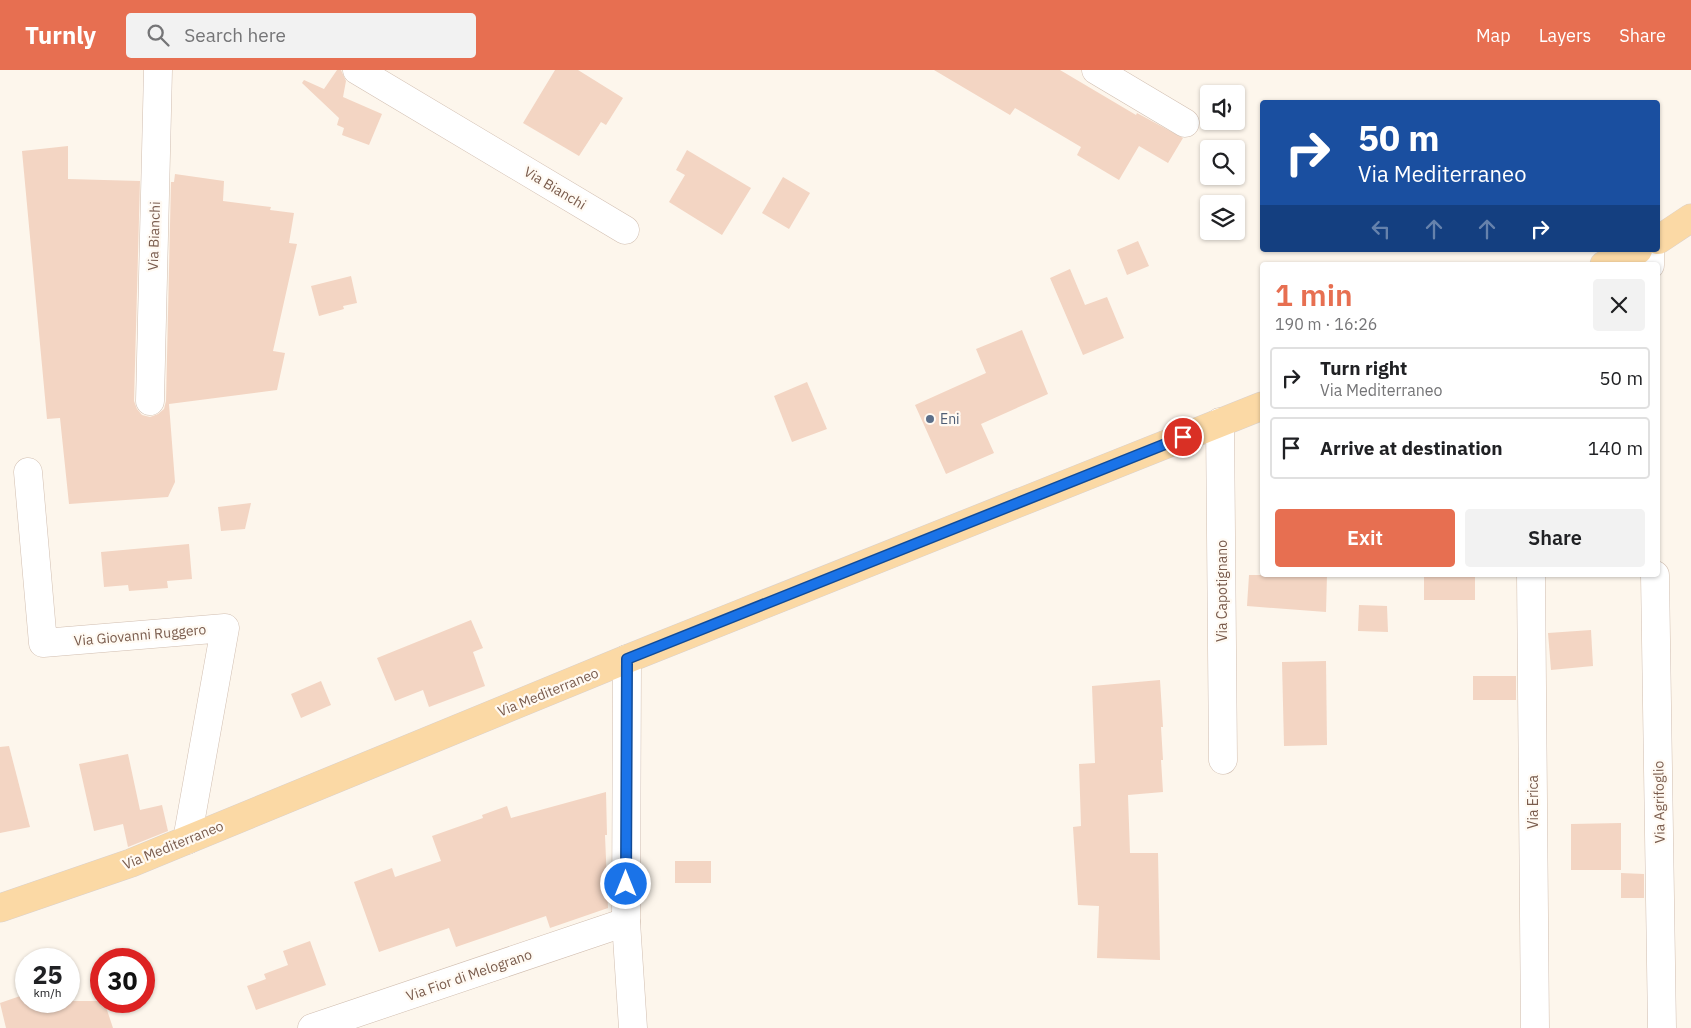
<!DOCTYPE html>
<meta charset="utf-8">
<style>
body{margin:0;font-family:"IBM Plex Sans",sans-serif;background:#f2f2f2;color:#202124;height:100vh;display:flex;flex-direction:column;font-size:19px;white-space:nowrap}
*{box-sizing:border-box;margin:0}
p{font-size:16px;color:#757577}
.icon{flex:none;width:28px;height:28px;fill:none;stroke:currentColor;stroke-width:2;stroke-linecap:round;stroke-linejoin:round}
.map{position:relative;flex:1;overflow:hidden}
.drawer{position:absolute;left:1260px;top:192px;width:400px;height:315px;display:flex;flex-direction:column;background:#fff;border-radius:5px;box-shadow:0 1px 4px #0004}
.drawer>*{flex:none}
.guide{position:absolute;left:1260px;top:30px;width:400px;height:152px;border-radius:5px;box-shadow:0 1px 4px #0004;background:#1a4fa0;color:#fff;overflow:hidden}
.buttons{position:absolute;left:1200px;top:15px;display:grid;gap:10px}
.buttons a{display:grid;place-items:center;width:45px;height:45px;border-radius:5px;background:#fff;box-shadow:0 1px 4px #0004;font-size:25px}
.speed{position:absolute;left:15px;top:878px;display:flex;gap:10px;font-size:25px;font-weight:700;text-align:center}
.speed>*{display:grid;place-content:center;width:65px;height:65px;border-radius:50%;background:#fff;box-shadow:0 1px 4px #0004;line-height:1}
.speed small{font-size:12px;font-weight:400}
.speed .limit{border:8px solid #d22;background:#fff;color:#111}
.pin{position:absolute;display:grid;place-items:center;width:42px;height:42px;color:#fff;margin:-21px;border:2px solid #fff;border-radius:50%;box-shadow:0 1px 5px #0007}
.me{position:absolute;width:55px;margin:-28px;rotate:0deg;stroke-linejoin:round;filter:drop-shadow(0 0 4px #0008)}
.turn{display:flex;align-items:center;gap:18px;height:105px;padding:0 15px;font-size:22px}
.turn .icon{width:65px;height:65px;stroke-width:2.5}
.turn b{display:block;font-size:35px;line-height:42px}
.lanes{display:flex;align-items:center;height:48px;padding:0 15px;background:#0003;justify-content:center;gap:25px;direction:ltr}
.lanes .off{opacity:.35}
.round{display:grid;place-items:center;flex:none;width:52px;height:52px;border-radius:5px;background:#f2f2f2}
.headline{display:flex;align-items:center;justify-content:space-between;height:85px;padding:0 15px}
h1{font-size:30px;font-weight:600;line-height:38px;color:#e76f51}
.action{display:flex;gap:10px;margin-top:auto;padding:10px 15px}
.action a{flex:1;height:58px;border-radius:5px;background:#e76f51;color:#fff;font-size:20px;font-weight:600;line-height:58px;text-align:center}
.action a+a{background:#f2f2f2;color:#202124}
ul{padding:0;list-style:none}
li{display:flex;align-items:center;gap:15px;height:62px;margin:0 10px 8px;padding:0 5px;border:2px solid #e0e0e0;border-radius:5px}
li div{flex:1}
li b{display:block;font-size:19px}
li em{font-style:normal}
header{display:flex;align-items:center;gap:30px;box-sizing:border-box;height:70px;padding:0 25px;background:#e76f51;color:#fff}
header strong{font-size:24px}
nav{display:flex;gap:28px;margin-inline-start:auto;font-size:18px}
.search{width:350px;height:45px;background:#f2f2f2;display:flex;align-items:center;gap:12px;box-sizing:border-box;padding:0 18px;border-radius:5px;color:#757577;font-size:19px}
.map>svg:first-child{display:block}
</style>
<header>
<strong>Turnly</strong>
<div class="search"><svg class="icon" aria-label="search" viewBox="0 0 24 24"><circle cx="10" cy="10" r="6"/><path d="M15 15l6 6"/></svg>Search here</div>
<nav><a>Map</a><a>Layers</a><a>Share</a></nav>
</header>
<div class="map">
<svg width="1691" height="958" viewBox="0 0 1691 958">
<rect width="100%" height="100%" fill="#fdf6ec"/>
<g fill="#f3d5c3">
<path d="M 337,0 L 341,0 L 346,11 L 343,27 L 382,44 L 369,75 L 342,65 L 344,58 L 337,55 L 339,48 L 302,13 L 304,10 L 324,19 Z"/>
<path d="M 555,0 L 578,0 L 623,28 L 606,55 L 601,52 L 579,86 L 523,53 Z"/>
<path d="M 934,0 L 1060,0 L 1136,45 L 1137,43 L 1183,68 L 1168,93 L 1139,76 L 1119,110 L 1077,85 L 1081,77 L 1015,38 L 1010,45 Z"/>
<path d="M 68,76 L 68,109 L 140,111 L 134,331 L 137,339 L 142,345 L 150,347 L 158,344 L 164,339 L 166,331 L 171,112 L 174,112 L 175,104 L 224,111 L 223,131 L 271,137 L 270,140 L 294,143 L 289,173 L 297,174 L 273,281 L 285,283 L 277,320 L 169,334 L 175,412 L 168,427 L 69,434 L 60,348 L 47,349 L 22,81 Z"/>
<path d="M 687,80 L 751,118 L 722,165 L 669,132 L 685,105 L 676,100 Z"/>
<path d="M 783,107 L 810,123 L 789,159 L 762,143 Z"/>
<path d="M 1138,171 L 1149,196 L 1127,205 L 1117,180 Z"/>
<path d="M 1070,199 L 1085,235 L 1107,227 L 1124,268 L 1083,285 L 1050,208 Z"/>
<path d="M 351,206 L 357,233 L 343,236 L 344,239 L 319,246 L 311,216 Z"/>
<path d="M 1022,260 L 1048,324 L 981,354 L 994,383 L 946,404 L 915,335 L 986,303 L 976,279 Z"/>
<path d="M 807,312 L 827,359 L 792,372 L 774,326 Z"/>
<path d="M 251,433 L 245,459 L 221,461 L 218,437 Z"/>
<path d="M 189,474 L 192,509 L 167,511 L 168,518 L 129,521 L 128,515 L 104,517 L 101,482 Z"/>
<path d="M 1249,505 L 1327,505 L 1326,542 L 1247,536 Z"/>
<rect x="1424" y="505" width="51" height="25"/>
<path d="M 1359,535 L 1387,536 L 1388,562 L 1358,561 Z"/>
<path d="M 471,550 L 483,578 L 473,582 L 485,616 L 429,637 L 423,620 L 395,631 L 377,588 Z"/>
<path d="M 1591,560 L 1593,596 L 1551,600 L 1548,563 Z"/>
<path d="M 1326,591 L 1327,675 L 1284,676 L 1282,592 Z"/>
<rect x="1473" y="606" width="43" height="24"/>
<path d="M 1160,610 L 1163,657 L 1161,657 L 1163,690 L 1161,690 L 1163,722 L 1128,725 L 1130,783 L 1158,783 L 1160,890 L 1097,888 L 1099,836 L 1078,835 L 1073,757 L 1081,756 L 1079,694 L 1095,693 L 1092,616 Z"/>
<path d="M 321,611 L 331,635 L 301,648 L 291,624 Z"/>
<path d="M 9,676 L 30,757 L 0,763 L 0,677 Z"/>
<path d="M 128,684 L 140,740 L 162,735 L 168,761 L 128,777 L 123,754 L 94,761 L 79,694 Z"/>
<path d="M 606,722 L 607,765 L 605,765 L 608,838 L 550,858 L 546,846 L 456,877 L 449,858 L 379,882 L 354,812 L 392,798 L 395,807 L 441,791 L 432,766 L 483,748 L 482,745 L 507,736 L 511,748 Z"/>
<path d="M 1621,753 L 1621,800 L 1571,800 L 1571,754 Z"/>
<rect x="675" y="791" width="36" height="22"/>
<path d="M 1621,803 L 1644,804 L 1644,828 L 1621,828 Z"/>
<path d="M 310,871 L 326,915 L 256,940 L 247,916 L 266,909 L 264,904 L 288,895 L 283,881 Z"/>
<path d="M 26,924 L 26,931 L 104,931 L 113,958 L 6,958 L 0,933 Z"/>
</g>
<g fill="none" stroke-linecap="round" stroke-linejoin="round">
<g stroke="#d1beb0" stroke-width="29">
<g id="minor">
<path d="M 357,0 L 625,160"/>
<path d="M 1096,0 L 1185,53"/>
<path d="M 1650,180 L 1650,195"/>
<path d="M 150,331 L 158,0"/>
<path d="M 1220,352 L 1223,690"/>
<path d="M 28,402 L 43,573 L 225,558 L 187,770"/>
<path d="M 1531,505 L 1535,958"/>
<path d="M 1655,505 L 1662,958"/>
<path d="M 627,589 L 626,852 L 633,958"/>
<path d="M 312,958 L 626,852"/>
</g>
</g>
<g stroke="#dad1cd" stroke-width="29">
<g id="major">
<path d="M 1658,170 L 1691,148"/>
<path d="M 1604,195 L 1638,180"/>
<path d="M 0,838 L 131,793 L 627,589 L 1262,336"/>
</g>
</g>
<use href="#minor" stroke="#fff" stroke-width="28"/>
<use href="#major" stroke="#fbd9a5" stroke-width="28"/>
</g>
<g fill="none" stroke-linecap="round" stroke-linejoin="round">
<g stroke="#114b97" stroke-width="12">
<path id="route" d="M 626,814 L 627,589 L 1183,367"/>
</g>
<use href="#route" stroke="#1a73e8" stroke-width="9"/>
</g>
<circle fill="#5c6f8a" stroke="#fffaf3" stroke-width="2" cx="930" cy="349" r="5"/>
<g text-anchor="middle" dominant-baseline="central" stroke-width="4.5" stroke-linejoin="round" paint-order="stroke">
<g font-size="14" fill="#7a5c4d" stroke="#fffaf3">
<text transform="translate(555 118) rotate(31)">Via Bianchi</text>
<text transform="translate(154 166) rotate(-88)">Via Bianchi</text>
<text transform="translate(1222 521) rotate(-90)">Via Capotignano</text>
<text transform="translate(140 565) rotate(-5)">Via Giovanni Ruggero</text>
<text transform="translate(548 622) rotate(-22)">Via Mediterraneo</text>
<text transform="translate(1533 732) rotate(-90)">Via Erica</text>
<text transform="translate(1659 732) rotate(-91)">Via Agrifoglio</text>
<text transform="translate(173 775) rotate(-22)">Via Mediterraneo</text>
<text transform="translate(469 905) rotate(-19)">Via Fior di Melograno</text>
</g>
<g font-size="14" fill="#4e5e75" stroke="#fffaf3" text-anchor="start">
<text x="940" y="349">Eni</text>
</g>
</g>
</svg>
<div class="buttons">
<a><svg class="icon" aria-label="sound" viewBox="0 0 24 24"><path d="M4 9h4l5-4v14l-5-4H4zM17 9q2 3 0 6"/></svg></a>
<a><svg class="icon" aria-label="search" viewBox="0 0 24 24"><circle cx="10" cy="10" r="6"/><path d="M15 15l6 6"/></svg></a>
<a><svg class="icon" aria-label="layers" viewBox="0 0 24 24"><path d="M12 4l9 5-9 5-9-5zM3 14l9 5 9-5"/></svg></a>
</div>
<div class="speed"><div>25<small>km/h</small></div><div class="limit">30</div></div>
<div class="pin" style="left:1183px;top:367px;background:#d93025"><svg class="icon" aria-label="arrive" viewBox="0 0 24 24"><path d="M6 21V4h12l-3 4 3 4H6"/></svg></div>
<svg class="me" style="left:626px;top:814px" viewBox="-20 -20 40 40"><circle r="17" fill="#1a73e8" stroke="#fff" stroke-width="3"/><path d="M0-11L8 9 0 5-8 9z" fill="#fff"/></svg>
<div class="guide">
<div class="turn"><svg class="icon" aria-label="right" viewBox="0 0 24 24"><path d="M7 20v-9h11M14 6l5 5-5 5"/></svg><div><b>50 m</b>Via Mediterraneo</div></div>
<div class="lanes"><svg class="icon off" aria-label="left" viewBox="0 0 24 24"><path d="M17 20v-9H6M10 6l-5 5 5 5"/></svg><svg class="icon off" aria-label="ahead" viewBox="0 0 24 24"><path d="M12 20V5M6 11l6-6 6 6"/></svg><svg class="icon off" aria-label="ahead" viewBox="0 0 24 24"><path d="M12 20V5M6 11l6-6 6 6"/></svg><svg class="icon" aria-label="right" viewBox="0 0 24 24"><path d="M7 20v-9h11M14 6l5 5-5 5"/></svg></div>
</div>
<section class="drawer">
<div class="headline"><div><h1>1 min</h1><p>190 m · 16:26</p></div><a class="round"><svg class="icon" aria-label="close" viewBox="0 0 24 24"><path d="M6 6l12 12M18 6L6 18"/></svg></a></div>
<ul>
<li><svg class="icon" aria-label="right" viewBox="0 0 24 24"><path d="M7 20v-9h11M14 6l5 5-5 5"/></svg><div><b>Turn right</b><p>Via Mediterraneo</p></div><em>50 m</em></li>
<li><svg class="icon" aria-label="arrive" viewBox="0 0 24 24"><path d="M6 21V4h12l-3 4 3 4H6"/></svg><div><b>Arrive at destination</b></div><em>140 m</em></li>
</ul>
<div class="action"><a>Exit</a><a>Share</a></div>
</section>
</div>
